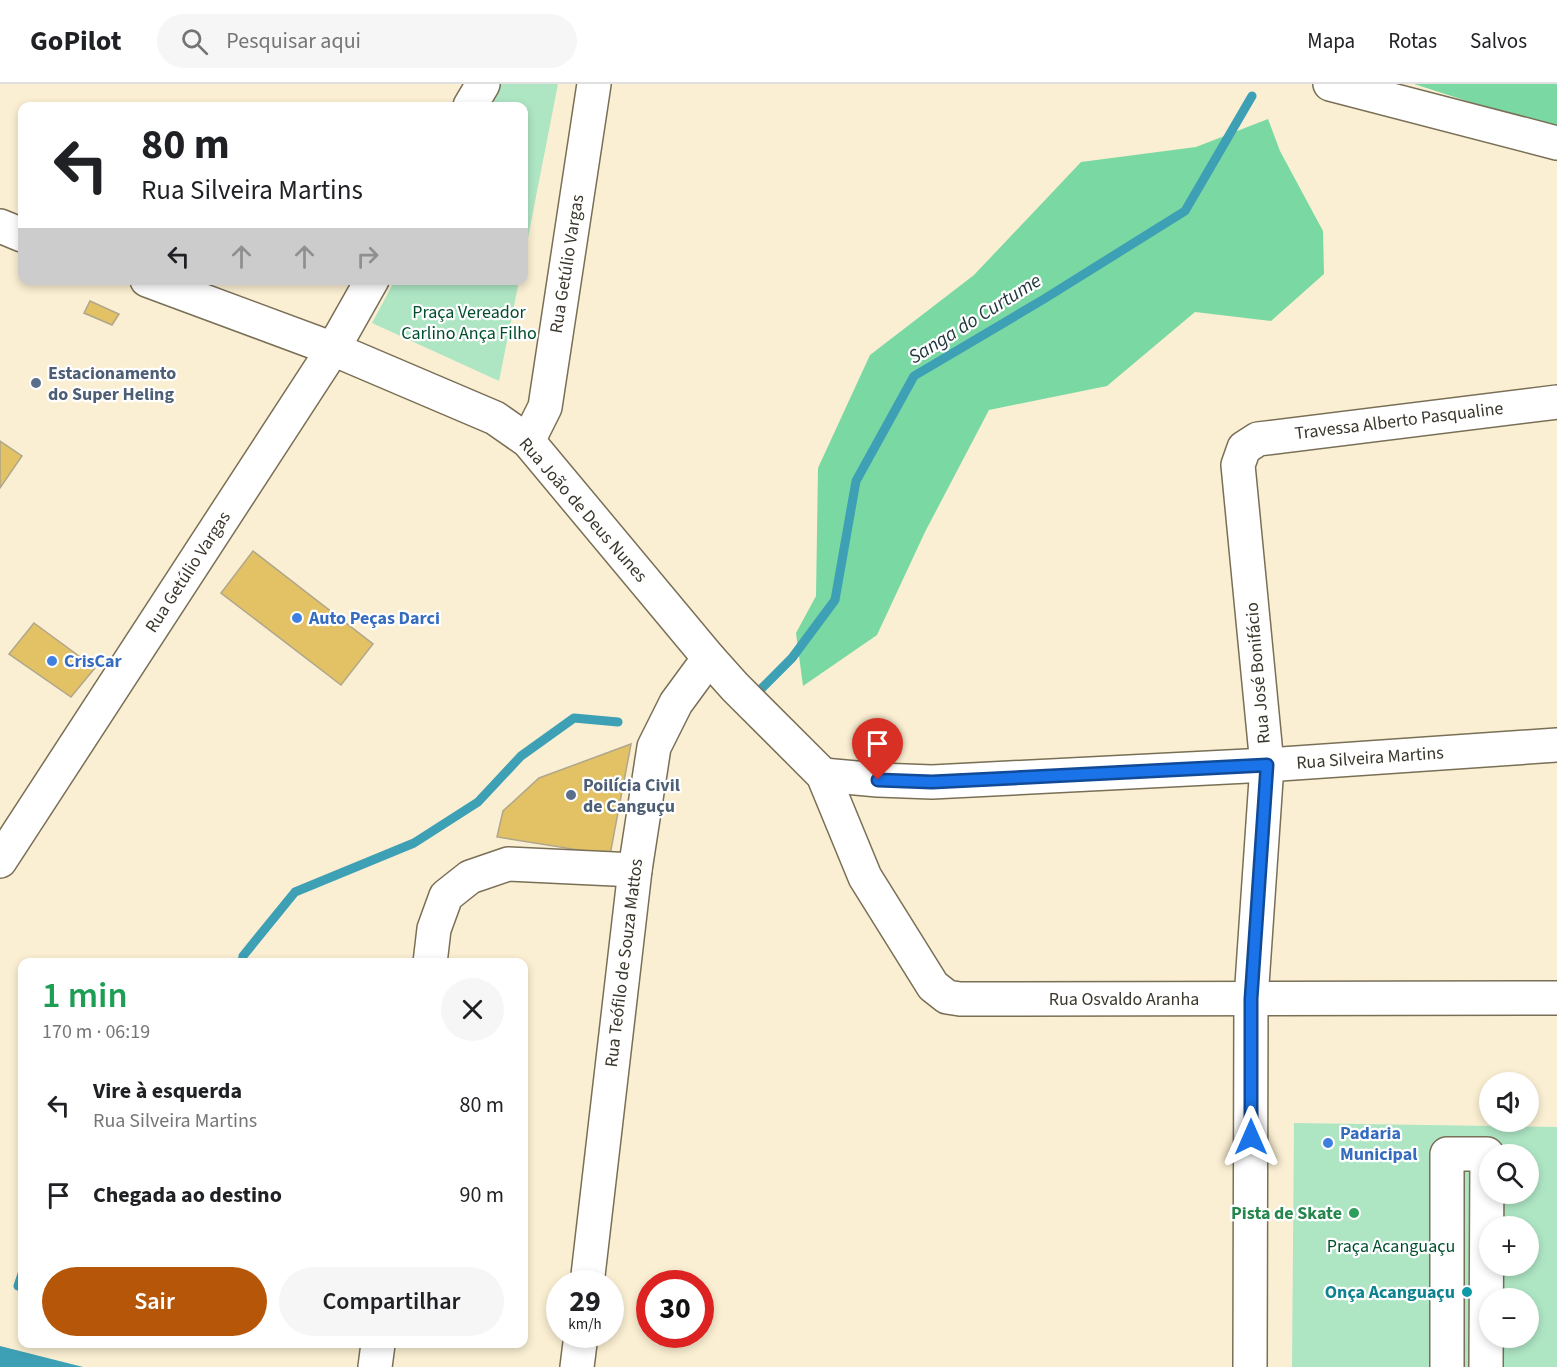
<!DOCTYPE html>
<html lang="pt">
<meta charset="utf-8">
<style>
body{margin:0;font-family:"Source Sans 3",sans-serif;background:#f6f6f6;color:#202124;height:100vh;display:flex;flex-direction:column;font-size:22px;white-space:nowrap}
*{box-sizing:border-box;margin:0}
p{font-size:20px;color:#757577}
.icon{flex:none;width:33px;height:33px;fill:none;stroke:currentColor;stroke-width:2;stroke-linecap:round;stroke-linejoin:round}
.map{position:relative;flex:1;overflow:hidden}
.side{position:absolute;left:18px;top:874px;width:510px;height:390px;display:flex;flex-direction:column;background:#fff;border-radius:12px;box-shadow:0 3px 9px #0003}
.side>*{flex:none}
.hud{position:absolute;left:18px;top:18px;width:510px;height:183px;border-radius:12px;box-shadow:0 3px 9px #0003;background:#fff;color:#202124;overflow:hidden}
.tools{position:absolute;left:1479px;top:988px;display:grid;gap:12px}
.tools a{display:grid;place-items:center;width:60px;height:60px;border-radius:50%;background:#fff;box-shadow:0 3px 9px #0003;font-size:30px}
.speed{position:absolute;left:546px;top:1186px;display:flex;gap:12px;font-size:30px;font-weight:700;text-align:center}
.speed>*{display:grid;place-content:center;width:78px;height:78px;border-radius:50%;background:#fff;box-shadow:0 3px 9px #0003;line-height:1}
.speed small{font-size:15px;font-weight:400}
.speed .limit{border:9px solid #d22;background:#fff;color:#111}
.pin{position:absolute;display:grid;place-items:center;width:51px;height:51px;color:#fff;margin:-62px -26px;border-radius:50% 50% 50% 0;rotate:-45deg;box-shadow:0 0 6px #0007}
.pin .icon{rotate:45deg}
.me{position:absolute;width:66px;margin:-33px;rotate:0deg;stroke-linejoin:round;filter:drop-shadow(0 0 4px #0008)}
.turn{display:flex;align-items:center;gap:21px;height:126px;padding:0 24px;font-size:27px}
.turn .icon{width:78px;height:78px;stroke-width:2.5}
.turn b{display:block;font-size:42px;line-height:51px}
.lanes{display:flex;align-items:center;height:57px;padding:0 24px;background:#0003;justify-content:center;gap:30px;direction:ltr}
.lanes .off{opacity:.35}
.round{display:grid;place-items:center;flex:none;width:63px;height:63px;border-radius:32px;background:#f6f6f6}
.head{display:flex;align-items:center;justify-content:space-between;height:102px;padding:0 24px}
h1{font-size:36px;font-weight:600;line-height:45px;color:#1e9e55}
.primary-button{display:flex;gap:12px;margin-top:auto;padding:12px 24px}
.primary-button a{flex:1;height:69px;border-radius:36px;background:#b55609;color:#fff;font-size:24px;font-weight:600;line-height:69px;text-align:center}
.primary-button a+a{background:#f6f6f6;color:#202124}
ul{padding:0;list-style:none}
li{display:flex;align-items:center;gap:18px;height:90px;padding:0 24px}
li div{flex:1}
li b{display:block;font-size:22px}
li em{font-style:normal}
header{display:flex;align-items:center;gap:36px;box-sizing:border-box;height:84px;padding:0 30px;background:#fff;border-bottom:2px solid #e0e0e0}
header strong{font-size:28px}
nav{display:flex;gap:33px;margin-inline-start:auto;font-size:21px}
.search{width:420px;height:54px;background:#f6f6f6;display:flex;align-items:center;gap:15px;box-sizing:border-box;padding:0 21px;border-radius:33px;color:#757577;font-size:22px}
.map>svg:first-child{display:block}
</style>
<header>
<strong>GoPilot</strong>
<div class="search"><svg class="icon" aria-label="search" viewBox="0 0 24 24"><circle cx="10" cy="10" r="6"/><path d="M15 15l6 6"/></svg>Pesquisar aqui</div>
<nav><a>Mapa</a><a>Rotas</a><a>Salvos</a></nav>
</header>
<div class="map">
<svg width="1557" height="1283" viewBox="0 0 1557 1283">
<rect width="100%" height="100%" fill="#faefd2"/>
<g fill="#aee6c4" fill-rule="evenodd">
<path d="M 499,0 L 558,0 L 524,174 L 524,22 L 487,22 Z"/>
<path d="M 395,196 L 519,197 L 499,297 L 372,239 Z"/>
<path d="M 1294,1039 L 1557,1043 L 1557,1283 L 1292,1283 ZM 1490,1071 L 1528,1071 L 1528,1110 L 1490,1110 ZM 1490,1143 L 1528,1143 L 1528,1182 L 1490,1182 ZM 1490,1215 L 1528,1215 L 1528,1254 L 1490,1254 Z"/>
</g>
<g fill="#7ad8a3">
<path d="M 1414,0 L 1557,0 L 1557,46 Z"/>
<path d="M 1268,35 L 1280,67 L 1323,147 L 1324,190 L 1271,237 L 1195,228 L 1107,302 L 989,326 L 925,448 L 877,551 L 803,602 L 796,549 L 816,512 L 818,384 L 870,271 L 974,191 L 1081,78 L 1196,63 Z"/>
</g>
<path fill="#3ea0b5" d="M 0,1262 L 83,1283 L 0,1283 Z"/>
<g fill="none" stroke-linecap="round" stroke-linejoin="round">
<g stroke="#3ea0b5" stroke-width="9">
<path d="M 760,606 L 792,574 L 835,516 L 856,397 L 914,292 L 1044,215 L 1185,127 L 1252,12"/>
<path d="M 242,879 L 243,872 L 295,808 L 414,759 L 478,718 L 521,672 L 574,634 L 618,638"/>
<path d="M 18,1202 L 22,1190"/>
</g>
</g>
<g fill="#e3c265" stroke="#b0a68b" stroke-width="1.5">
<path d="M 90,217 L 119,230 L 112,241 L 84,229 Z"/>
<path d="M 0,357 L 22,372 L 0,404 Z"/>
<path d="M 253,467 L 373,560 L 341,601 L 221,509 Z"/>
<path d="M 34,539 L 95,584 L 71,613 L 9,570 Z"/>
<path d="M 631,660 L 610,771 L 497,753 L 503,727 L 539,694 Z"/>
</g>
<g fill="none" stroke-linecap="round" stroke-linejoin="round">
<g stroke="#796f56" stroke-width="36">
<g id="minor">
<path d="M 1330,0 L 1557,59"/>
<path d="M 470,22 L 483,0"/>
<path d="M 0,142 L 22,151"/>
<path d="M 147,196 L 333,265 L 495,334 L 528,357 L 709,574 L 735,603 L 823,691 L 865,793 L 933,902 L 947,913 L 960,915 L 1557,914"/>
<path d="M 528,357 L 545,323 L 594,0"/>
<path d="M 823,691 L 878,696 L 932,698 L 1267,681 L 1557,661"/>
<path d="M 0,777 L 333,265 L 372,196"/>
<path d="M 430,879 L 434,845 L 446,812 L 470,793 L 508,780 L 635,786"/>
<path d="M 587,1200 L 635,786 L 654,663 L 676,619 L 709,574"/>
<path d="M 375,1283 L 378,1260"/>
<path d="M 577,1283 L 581,1251"/>
<path d="M 1250,1283 L 1251,915 L 1267,681 L 1238,381 L 1244,364 L 1258,355 L 1557,318"/>
<path d="M 1447,1283 L 1447,1070 L 1487,1070 L 1486,1283"/>
</g>
</g>
<use href="#minor" stroke="#fff" stroke-width="33"/>
</g>
<g fill="none" stroke-linecap="round" stroke-linejoin="round">
<g stroke="#114b97" stroke-width="15">
<path id="route" d="M 878,696 L 932,698 L 1267,681 L 1251,915 L 1251,1053"/>
</g>
<use href="#route" stroke="#1a73e8" stroke-width="10"/>
</g>
<g fill="#5c6f8a" stroke="#fff" stroke-width="2">
<circle cx="36" cy="299" r="6"/>
<circle cx="571" cy="711" r="6"/>
</g>
<g fill="#3f7fe0" stroke="#fff" stroke-width="2">
<circle cx="297" cy="534" r="6"/>
<circle cx="52" cy="577" r="6"/>
<circle cx="1328" cy="1059" r="6"/>
</g>
<circle fill="#2e9e5b" stroke="#fff" stroke-width="2" cx="1354" cy="1129" r="6"/>
<circle fill="#0f9aa8" stroke="#fff" stroke-width="2" cx="1467" cy="1208" r="6"/>
<g text-anchor="middle" dominant-baseline="central" stroke-width="4.5" stroke-linejoin="round" paint-order="stroke">
<g font-size="18" fill="#3b372c" stroke="#fff">
<text transform="translate(567 180) rotate(-81)">Rua Getúlio Vargas</text>
<text transform="translate(1399 337) rotate(-7)">Travessa Alberto Pasqualine</text>
<text transform="translate(583 426) rotate(49)">Rua João de Deus Nunes</text>
<text transform="translate(188 488) rotate(-57)">Rua Getúlio Vargas</text>
<text transform="translate(1258 589) rotate(-95)">Rua José Bonifácio</text>
<text transform="translate(1370 674) rotate(-4)">Rua Silveira Martins</text>
<text transform="translate(624 879) rotate(-83)">Rua Teófilo de Souza Mattos</text>
<text x="1124" y="915">Rua Osvaldo Aranha</text>
</g>
<g font-size="18" fill="#004e2d" stroke="#fff">
<text x="469" y="228">Praça Vereador<tspan x="469" dy="21">Carlino Ança Filho</tspan></text>
<text x="1391" y="1162">Praça Acanguaçu</text>
</g>
<g font-size="18" font-weight="bold" fill="#4e5e75" stroke="#fff" text-anchor="start">
<text x="48" y="289">Estacionamento<tspan x="48" dy="21">do Super Heling</tspan></text>
<text x="583" y="701">Poilícia Civil<tspan x="583" dy="21">de Canguçu</tspan></text>
</g>
<g font-size="18" font-weight="bold" fill="#366cbe" stroke="#fff" text-anchor="start">
<text x="309" y="534">Auto Peças Darci</text>
<text x="64" y="577">CrisCar</text>
<text x="1340" y="1049">Padaria<tspan x="1340" dy="21">Municipal</tspan></text>
</g>
<g font-size="18" font-weight="bold" fill="#27864d" stroke="#fff" text-anchor="end">
<text x="1342" y="1129">Pista de Skate</text>
</g>
<g font-size="18" font-weight="bold" fill="#0d838f" stroke="#fff" text-anchor="end">
<text x="1455" y="1208">Onça Acanguaçu</text>
</g>
<g font-size="20" font-style="italic" fill="#1e353a" stroke="#fff">
<text transform="translate(975 235) rotate(-32)">Sanga do Curtume</text>
</g>
</g>
</svg>
<div class="tools">
<a><svg class="icon" aria-label="sound" viewBox="0 0 24 24"><path d="M4 9h4l5-4v14l-5-4H4zM17 9q2 3 0 6"/></svg></a>
<a><svg class="icon" aria-label="search" viewBox="0 0 24 24"><circle cx="10" cy="10" r="6"/><path d="M15 15l6 6"/></svg></a>
<a>+</a>
<a>−</a>
</div>
<div class="speed"><div>29<small>km/h</small></div><div class="limit">30</div></div>
<div class="pin" style="left:878px;top:696px;background:#d93025"><svg class="icon" aria-label="arrive" viewBox="0 0 24 24"><path d="M6 21V4h12l-3 4 3 4H6"/></svg></div>
<svg class="me" style="left:1251px;top:1053px" viewBox="-20 -20 40 40"><path d="M0-17L14 15 0 8-14 15z" fill="#1a73e8" stroke="#fff" stroke-width="4"/></svg>
<div class="hud">
<div class="turn"><svg class="icon" aria-label="left" viewBox="0 0 24 24"><path d="M17 20v-9H6M10 6l-5 5 5 5"/></svg><div><b>80 m</b>Rua Silveira Martins</div></div>
<div class="lanes"><svg class="icon" aria-label="left" viewBox="0 0 24 24"><path d="M17 20v-9H6M10 6l-5 5 5 5"/></svg><svg class="icon off" aria-label="ahead" viewBox="0 0 24 24"><path d="M12 20V5M6 11l6-6 6 6"/></svg><svg class="icon off" aria-label="ahead" viewBox="0 0 24 24"><path d="M12 20V5M6 11l6-6 6 6"/></svg><svg class="icon off" aria-label="right" viewBox="0 0 24 24"><path d="M7 20v-9h11M14 6l5 5-5 5"/></svg></div>
</div>
<section class="side">
<div class="head"><div><h1>1 min</h1><p>170 m · 06:19</p></div><a class="round"><svg class="icon" aria-label="close" viewBox="0 0 24 24"><path d="M6 6l12 12M18 6L6 18"/></svg></a></div>
<ul>
<li><svg class="icon" aria-label="left" viewBox="0 0 24 24"><path d="M17 20v-9H6M10 6l-5 5 5 5"/></svg><div><b>Vire à esquerda</b><p>Rua Silveira Martins</p></div><em>80 m</em></li>
<li><svg class="icon" aria-label="arrive" viewBox="0 0 24 24"><path d="M6 21V4h12l-3 4 3 4H6"/></svg><div><b>Chegada ao destino</b></div><em>90 m</em></li>
</ul>
<div class="primary-button"><a>Sair</a><a>Compartilhar</a></div>
</section>
</div>
